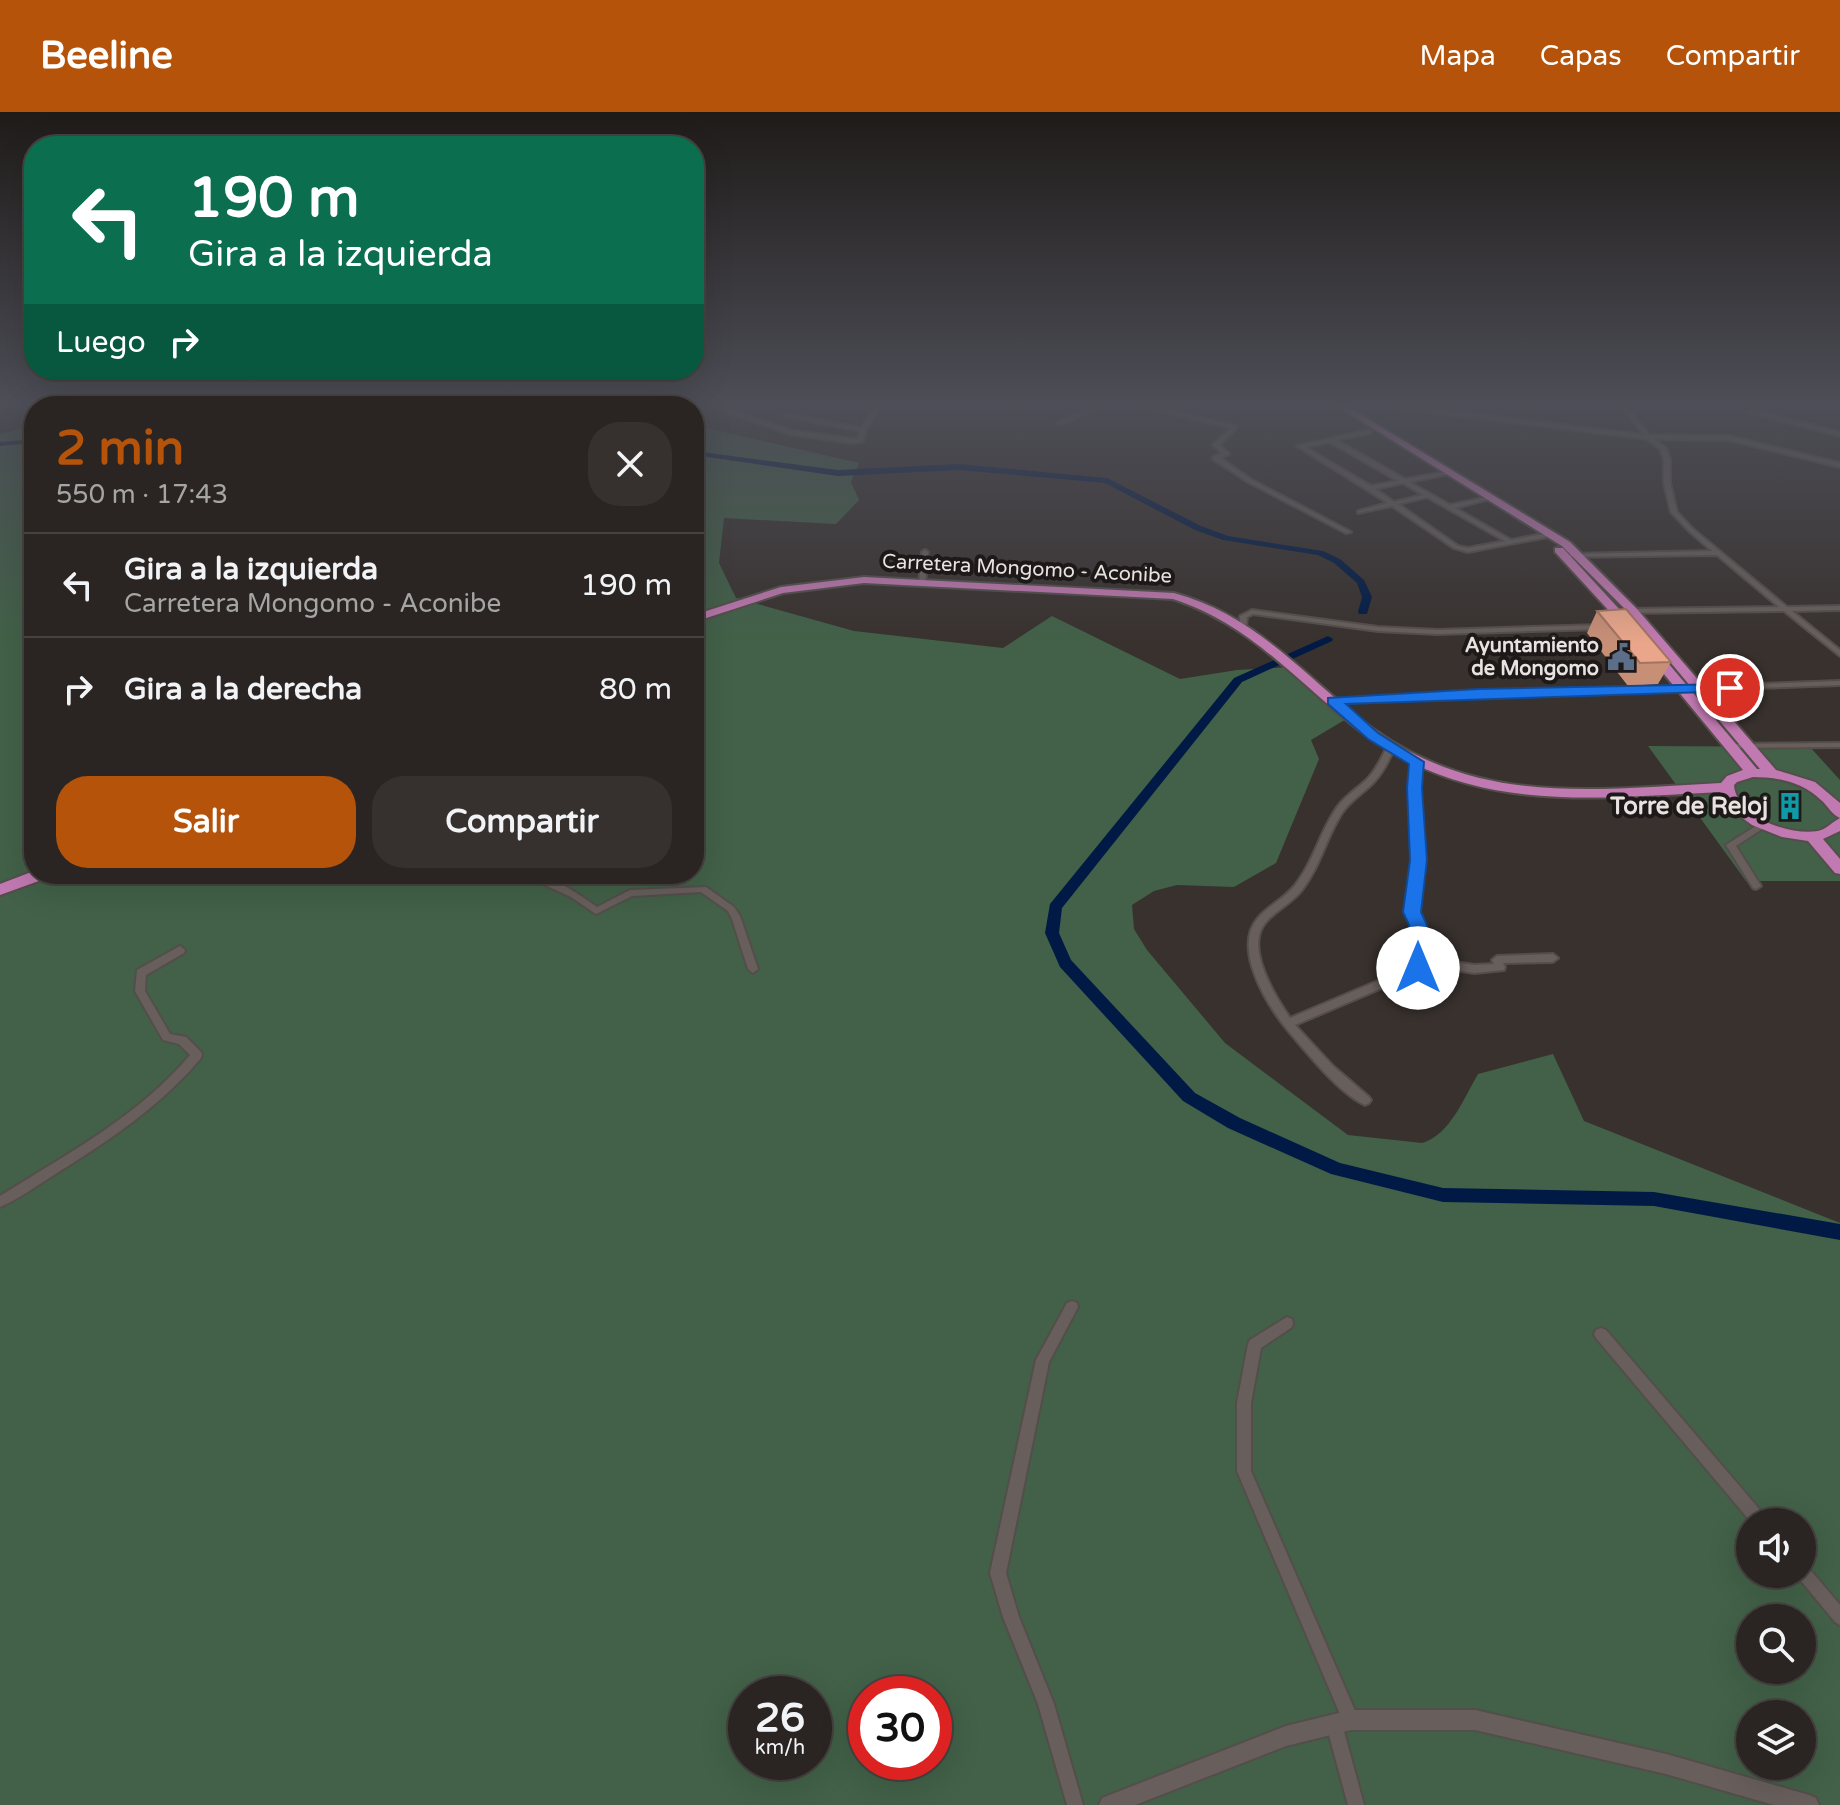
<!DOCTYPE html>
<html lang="es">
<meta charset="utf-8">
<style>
body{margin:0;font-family:"Varela Round",sans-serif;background:#36312f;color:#f1f3f6;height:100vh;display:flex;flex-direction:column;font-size:30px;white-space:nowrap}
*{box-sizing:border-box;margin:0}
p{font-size:26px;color:#a5a5a5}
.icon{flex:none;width:44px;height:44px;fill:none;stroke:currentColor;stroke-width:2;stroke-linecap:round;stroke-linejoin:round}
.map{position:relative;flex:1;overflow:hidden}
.side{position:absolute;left:24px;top:284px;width:680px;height:488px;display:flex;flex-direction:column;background:#2a2522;border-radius:32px;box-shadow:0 8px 32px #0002,0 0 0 2px #464240}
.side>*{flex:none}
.hud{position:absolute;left:24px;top:24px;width:680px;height:244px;border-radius:32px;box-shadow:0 8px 32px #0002,0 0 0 2px #464240;background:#0b6e4f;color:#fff;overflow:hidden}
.buttons{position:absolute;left:1736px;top:1396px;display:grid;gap:16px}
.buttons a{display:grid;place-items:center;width:80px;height:80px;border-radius:50%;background:#2a2522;box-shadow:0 8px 32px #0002,0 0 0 2px #464240;font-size:40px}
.speed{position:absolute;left:728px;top:1564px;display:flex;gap:16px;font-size:40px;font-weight:700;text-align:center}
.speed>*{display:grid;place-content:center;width:104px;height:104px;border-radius:50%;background:#2a2522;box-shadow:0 8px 32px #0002,0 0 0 2px #464240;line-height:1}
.speed small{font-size:20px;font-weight:400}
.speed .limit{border:12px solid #d22;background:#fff;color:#111}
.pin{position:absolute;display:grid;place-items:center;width:68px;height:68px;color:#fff;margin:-34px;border:4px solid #fff;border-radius:50%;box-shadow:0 2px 8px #0007}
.me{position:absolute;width:88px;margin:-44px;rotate:0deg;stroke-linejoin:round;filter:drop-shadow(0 0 6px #0008)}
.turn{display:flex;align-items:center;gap:28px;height:168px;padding:0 32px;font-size:36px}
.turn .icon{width:104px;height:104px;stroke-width:2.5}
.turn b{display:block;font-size:56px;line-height:68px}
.then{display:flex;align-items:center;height:76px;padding:0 32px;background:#0003;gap:16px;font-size:30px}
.round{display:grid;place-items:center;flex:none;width:84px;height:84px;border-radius:32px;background:#36312f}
.summary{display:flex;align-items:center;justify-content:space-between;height:136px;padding:0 32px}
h1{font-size:48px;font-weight:800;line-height:60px;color:#b45309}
.primary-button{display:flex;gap:16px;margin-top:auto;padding:16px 32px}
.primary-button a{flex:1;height:92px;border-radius:32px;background:#b45309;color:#fff;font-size:32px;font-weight:800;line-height:92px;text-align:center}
.primary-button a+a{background:#36312f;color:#f1f3f6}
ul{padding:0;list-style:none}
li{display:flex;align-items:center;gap:24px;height:104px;padding:0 32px;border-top:2px solid #464240}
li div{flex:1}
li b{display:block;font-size:30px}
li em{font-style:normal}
header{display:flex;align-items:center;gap:48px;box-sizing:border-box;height:112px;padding:0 40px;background:#b45309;color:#fff}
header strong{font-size:38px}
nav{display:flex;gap:44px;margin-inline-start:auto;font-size:28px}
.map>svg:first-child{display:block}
</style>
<header>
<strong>Beeline</strong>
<nav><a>Mapa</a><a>Capas</a><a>Compartir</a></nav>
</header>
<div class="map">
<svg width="1840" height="1693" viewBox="0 0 1840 1693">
<rect width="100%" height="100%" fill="#38312e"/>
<g fill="#426148" fill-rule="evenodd">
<path d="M 694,313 L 859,351 L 851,370 L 859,388 L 836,412 L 724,406 L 719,451 L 736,486 L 854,519 L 1003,536 L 1052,504 L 1180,567 L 1237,558 L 1291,555 L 1348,606 L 1311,628 L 1319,647 L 1276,751 L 1234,775 L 1177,773 L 1154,779 L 1132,793 L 1134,817 L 1147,838 L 1225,931 L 1348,1023 L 1422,1031 C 1450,1023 1464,986 1478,962 L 1553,942 L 1584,1009 L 1840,1111 L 1840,1693 L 0,1693 L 0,322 L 34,314 L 34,762 L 694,762 ZM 1750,1410 L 1802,1410 L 1802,1462 L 1750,1462 ZM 1750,1506 L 1802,1506 L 1802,1558 L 1750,1558 ZM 746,1582 L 814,1582 L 814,1650 L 746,1650 ZM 866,1582 L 934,1582 L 934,1650 L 866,1650 ZM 1750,1602 L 1802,1602 L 1802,1654 L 1750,1654 Z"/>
<path d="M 1648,634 L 1810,635 L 1840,668 L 1840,769 L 1746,769 Z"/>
</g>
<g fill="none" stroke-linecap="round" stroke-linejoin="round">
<g fill="#001a45" fill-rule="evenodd">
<path d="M 34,327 L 34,331 L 0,334 L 0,330 Z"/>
<path d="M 694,339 L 838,358 L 959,352 L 1107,366 L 1201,414 L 1228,424 L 1323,439 L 1340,447 L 1364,468 L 1372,485 L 1367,502 L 1359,502 L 1358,500 L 1362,485 L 1357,471 L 1334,451 L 1318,443 L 1223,428 L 1195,418 L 1105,371 L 959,358 L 838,364 L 694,343 Z"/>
<path d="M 1328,524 L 1333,527 L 1332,529 L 1242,570 L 1062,796 L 1059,821 L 1071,848 L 1195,981 L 1240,1006 L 1340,1051 L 1443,1076 L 1654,1080 L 1840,1112 L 1840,1128 L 1654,1094 L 1443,1090 L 1331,1062 L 1228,1016 L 1183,989 L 1060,855 L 1045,821 L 1050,792 L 1234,566 Z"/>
</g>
<g stroke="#544e4b" stroke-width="4">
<g id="minor">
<path d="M 722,295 L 790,318 L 853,327 L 858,327 L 860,319 L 783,304 L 786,302 L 861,316 L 875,295 L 880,295 L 866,318 L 863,329 L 853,331 L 789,322 L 720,298 L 719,297 Z"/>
<path d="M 1095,295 L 1102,295 L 1062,312 L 1057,311 Z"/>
<path d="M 1142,295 L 1151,295 L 1237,314 L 1237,316 L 1219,333 L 1229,342 L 1220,346 L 1252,368 L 1351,420 L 1346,421 L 1248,370 L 1213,347 L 1213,345 L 1222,341 L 1213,333 L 1231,316 Z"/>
<path d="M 1622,295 L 1627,295 L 1650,324 L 1666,336 L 1670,348 L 1670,371 L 1677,400 L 1693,417 L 1787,495 L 1840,494 L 1840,498 L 1792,499 L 1840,538 L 1840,544 L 1784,499 L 1626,501 L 1622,499 L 1626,497 L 1779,495 L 1717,443 L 1568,445 L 1567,444 L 1570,442 L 1712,439 L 1689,419 L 1671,400 L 1664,371 L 1664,348 L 1660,337 L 1646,326 Z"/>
<path d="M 1752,298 L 1840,320 L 1840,324 L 1750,301 L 1749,300 Z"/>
<path d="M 1369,318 L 1371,319 L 1371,321 L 1336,328 L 1405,367 L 1453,359 L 1453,361 L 1409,370 L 1450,393 L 1493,384 L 1493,386 L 1455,396 L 1511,428 L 1553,420 L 1556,422 L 1553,424 L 1468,440 L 1454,436 L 1392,394 L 1358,401 L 1358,399 L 1388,391 L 1297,334 ZM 1330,330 L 1398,369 L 1371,374 L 1305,335 ZM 1403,371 L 1423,383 L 1394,390 L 1375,377 ZM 1427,385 L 1505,429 L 1468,436 L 1458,434 L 1398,392 Z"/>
<path d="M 925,438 L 928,440 L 925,471 L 922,473 L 919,471 L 922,440 Z"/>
<path d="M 1252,498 L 1378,515 L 1437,518 L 1602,513 L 1606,515 L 1602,517 L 1437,522 L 1378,519 L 1253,502 L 1247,505 L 1246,516 L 1240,516 L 1240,504 Z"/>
<path d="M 1840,569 L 1840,573 L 1333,591 L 1329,589 L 1333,587 Z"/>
<path d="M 1840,631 L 1840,635 L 1731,636 L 1727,634 L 1731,632 Z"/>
<path d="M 1388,633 L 1391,633 L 1395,635 C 1389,648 1383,661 1373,671 C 1362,682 1350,689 1342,701 C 1326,726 1320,755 1302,778 C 1292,791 1276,798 1266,810 C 1244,835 1275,884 1290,906 L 1413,854 L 1413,813 L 1407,800 L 1414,748 L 1410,676 L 1413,650 L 1417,647 L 1421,650 L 1418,676 L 1424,748 L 1417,800 L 1423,813 L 1423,845 L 1474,853 L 1494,852 L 1492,848 L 1497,844 L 1553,842 L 1558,846 L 1553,850 L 1503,851 L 1505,855 L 1504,858 L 1474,861 L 1423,853 L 1422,859 L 1295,913 L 1333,954 L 1369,985 L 1371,988 L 1369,991 L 1365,993 C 1339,981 1309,943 1290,921 C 1269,896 1231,837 1258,806 C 1270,792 1288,785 1298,769 C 1315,746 1321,717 1338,694 C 1347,682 1360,675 1369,665 C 1378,655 1382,644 1388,633 Z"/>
<path d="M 1762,710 L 1766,713 L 1765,715 L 1736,734 L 1761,774 L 1756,777 L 1753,776 L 1726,733 Z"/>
<path d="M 398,762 L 410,762 L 417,768 L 415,770 L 409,770 Z"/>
<path d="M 523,762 C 550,762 576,780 597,795 L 630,778 L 706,775 L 734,795 L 740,804 L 758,857 L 753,861 L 748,857 L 732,807 L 728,799 L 701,780 L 632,784 L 596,802 L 571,785 L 525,764 Z"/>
<path d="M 180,834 L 185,838 L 184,841 L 146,863 L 145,879 L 170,922 L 186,925 L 201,940 L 202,943 L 201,946 C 160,995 108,1029 54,1063 C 36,1074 19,1087 0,1095 L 0,1084 C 67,1042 139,1004 190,943 L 179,932 L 163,928 L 135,879 L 137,858 Z"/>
<path d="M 1072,1189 L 1077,1191 L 1078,1195 L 1049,1250 L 1006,1461 L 1019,1505 L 1054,1592 L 1083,1693 L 1067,1693 L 1038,1592 L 1003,1505 L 990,1461 L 1036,1248 L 1067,1191 Z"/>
<path d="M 1287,1205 L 1292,1207 L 1293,1211 L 1292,1215 L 1261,1236 L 1251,1291 L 1251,1359 L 1359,1608 L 1357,1614 L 1351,1616 L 1345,1614 L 1237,1359 L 1237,1291 L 1248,1232 L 1250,1228 Z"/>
<path d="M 1601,1216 L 1606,1218 L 1766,1405 L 1768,1410 L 1751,1410 L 1596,1226 L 1594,1222 L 1596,1218 Z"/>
<path d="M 1802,1451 L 1807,1454 L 1840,1493 L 1840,1513 L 1835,1510 L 1797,1464 L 1796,1462 L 1802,1462 Z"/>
<path d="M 1334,1604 L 1340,1606 L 1342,1612 L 1364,1693 L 1348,1693 L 1326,1612 L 1328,1606 Z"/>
</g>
</g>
<g stroke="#544e4b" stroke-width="4">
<g id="tertiary">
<path d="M 1398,295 L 1414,295 L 1648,323 L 1729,324 L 1840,351 L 1840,355 L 1729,328 L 1648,327 L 1401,297 Z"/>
<path d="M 1351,1598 L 1475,1598 L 1666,1642 L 1809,1683 L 1816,1686 L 1819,1693 L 1774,1693 L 1666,1662 L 1475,1618 L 1351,1618 L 1286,1634 L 1135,1693 L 1099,1693 L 1102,1686 L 1286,1614 Z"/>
</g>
</g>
<g stroke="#544e4b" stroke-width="4">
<g id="primary">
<path d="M 1339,295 L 1348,295 L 1570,430 L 1637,497 L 1776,658 L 1815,670 L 1840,691 L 1840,719 L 1823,727 L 1840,747 L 1840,762 L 1835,761 L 1808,729 L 1782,725 L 1752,713 L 1730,697 L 1720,680 C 1583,687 1458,703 1345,607 C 1288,560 1246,511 1173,487 L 864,471 L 783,481 L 694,510 L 694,503 L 781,475 L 864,465 L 1174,481 C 1249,501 1296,554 1354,602 C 1467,696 1585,678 1721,671 L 1727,664 L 1743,658 L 1650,545 L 1648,542 L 1654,538 L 1658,539 L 1757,657 L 1760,657 L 1629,501 L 1562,434 ZM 1753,665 C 1778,665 1802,670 1821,688 C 1828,694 1832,703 1840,706 C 1832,710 1827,717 1818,719 C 1790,724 1736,705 1734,673 L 1737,670 Z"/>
<path d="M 1555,436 L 1563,436 L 1631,510 L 1631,514 L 1623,514 L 1555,440 Z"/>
<path d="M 34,759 L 34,762 L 49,762 L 47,766 L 0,783 L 0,772 Z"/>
</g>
</g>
<use href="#minor" fill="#685f5c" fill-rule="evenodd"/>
<use href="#tertiary" fill="#685f5c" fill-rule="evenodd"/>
<use href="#primary" fill="#c179b1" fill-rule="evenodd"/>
</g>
<path fill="#c88f77" d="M 1597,499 L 1671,550 L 1658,572 L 1628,574 L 1587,521 Z"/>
<path fill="#e9a68a" stroke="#a37461" stroke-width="2" d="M 1626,497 L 1671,550 L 1640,551 L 1597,499 Z"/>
<linearGradient id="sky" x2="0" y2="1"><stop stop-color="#1f1b19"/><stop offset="0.55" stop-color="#4d4e57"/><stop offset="1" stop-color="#4d4e57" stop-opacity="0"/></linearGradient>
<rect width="1840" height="532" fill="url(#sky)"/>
<path fill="#1a73e8" stroke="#114b97" stroke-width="2" d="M 1730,572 L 1737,576 L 1735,579 L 1346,592 L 1378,621 L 1424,650 L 1422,676 L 1427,748 L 1421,800 L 1427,813 L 1427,856 L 1418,863 L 1411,861 L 1409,856 L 1409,813 L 1403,800 L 1410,748 L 1407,676 L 1409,652 L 1368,627 L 1328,592 L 1328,586 L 1478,577 Z"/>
<defs>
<g id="civic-bare" transform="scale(2.16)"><path d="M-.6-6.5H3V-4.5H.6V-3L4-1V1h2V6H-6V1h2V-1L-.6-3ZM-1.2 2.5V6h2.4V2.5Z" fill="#5c6f8a" stroke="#1d1918" stroke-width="2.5" paint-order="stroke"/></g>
<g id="building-bare" transform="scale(2.16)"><path d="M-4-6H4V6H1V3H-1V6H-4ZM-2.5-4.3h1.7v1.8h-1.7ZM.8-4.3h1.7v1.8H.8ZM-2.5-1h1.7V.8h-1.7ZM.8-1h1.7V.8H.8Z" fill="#0f9aa8" stroke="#1d1918" stroke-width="2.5" paint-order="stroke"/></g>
</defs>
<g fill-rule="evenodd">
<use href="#civic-bare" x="1621" y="545"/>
<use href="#building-bare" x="1790" y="694"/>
</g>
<g text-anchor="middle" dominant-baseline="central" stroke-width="8" stroke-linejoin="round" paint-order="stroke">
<g font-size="20" fill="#e8e3e0" stroke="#1d1918">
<text transform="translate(1027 457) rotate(3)">Carretera Mongomo - Aconibe</text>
</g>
<g font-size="20" font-weight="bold" fill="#e8e3e0" stroke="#1d1918" text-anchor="end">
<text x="1599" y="534">Ayuntamiento<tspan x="1599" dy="23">de Mongomo</tspan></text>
</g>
<g font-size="24" font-weight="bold" fill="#e8e3e0" stroke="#1d1918" text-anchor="end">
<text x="1768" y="694">Torre de Reloj</text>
</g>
</g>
</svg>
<div class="buttons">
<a><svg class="icon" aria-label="sound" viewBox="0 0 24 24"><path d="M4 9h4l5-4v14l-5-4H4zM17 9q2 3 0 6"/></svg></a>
<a><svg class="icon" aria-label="search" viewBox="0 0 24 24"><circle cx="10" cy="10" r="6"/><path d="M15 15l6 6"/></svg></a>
<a><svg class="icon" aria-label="layers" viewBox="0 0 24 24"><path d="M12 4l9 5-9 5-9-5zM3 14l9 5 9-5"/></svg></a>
</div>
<div class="speed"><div>26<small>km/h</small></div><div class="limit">30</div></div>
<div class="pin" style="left:1730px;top:576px;background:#d93025"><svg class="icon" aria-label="arrive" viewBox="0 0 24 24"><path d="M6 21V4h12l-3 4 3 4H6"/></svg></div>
<svg class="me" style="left:1418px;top:856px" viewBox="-20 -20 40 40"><circle r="19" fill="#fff"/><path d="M0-13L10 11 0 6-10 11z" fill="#1a73e8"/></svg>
<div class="hud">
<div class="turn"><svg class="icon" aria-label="left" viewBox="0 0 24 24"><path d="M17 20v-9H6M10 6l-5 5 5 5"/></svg><div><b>190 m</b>Gira a la izquierda</div></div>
<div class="then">Luego<svg class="icon" aria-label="right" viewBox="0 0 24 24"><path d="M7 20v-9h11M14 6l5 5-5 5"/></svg></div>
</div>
<section class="side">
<div class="summary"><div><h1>2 min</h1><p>550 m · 17:43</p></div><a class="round"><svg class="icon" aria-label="close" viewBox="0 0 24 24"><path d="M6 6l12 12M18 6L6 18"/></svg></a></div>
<ul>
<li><svg class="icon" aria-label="left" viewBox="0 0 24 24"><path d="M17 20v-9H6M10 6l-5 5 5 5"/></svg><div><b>Gira a la izquierda</b><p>Carretera Mongomo - Aconibe</p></div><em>190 m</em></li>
<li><svg class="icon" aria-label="right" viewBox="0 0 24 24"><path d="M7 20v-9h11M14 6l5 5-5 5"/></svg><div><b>Gira a la derecha</b></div><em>80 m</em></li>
</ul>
<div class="primary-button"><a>Salir</a><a>Compartir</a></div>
</section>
</div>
